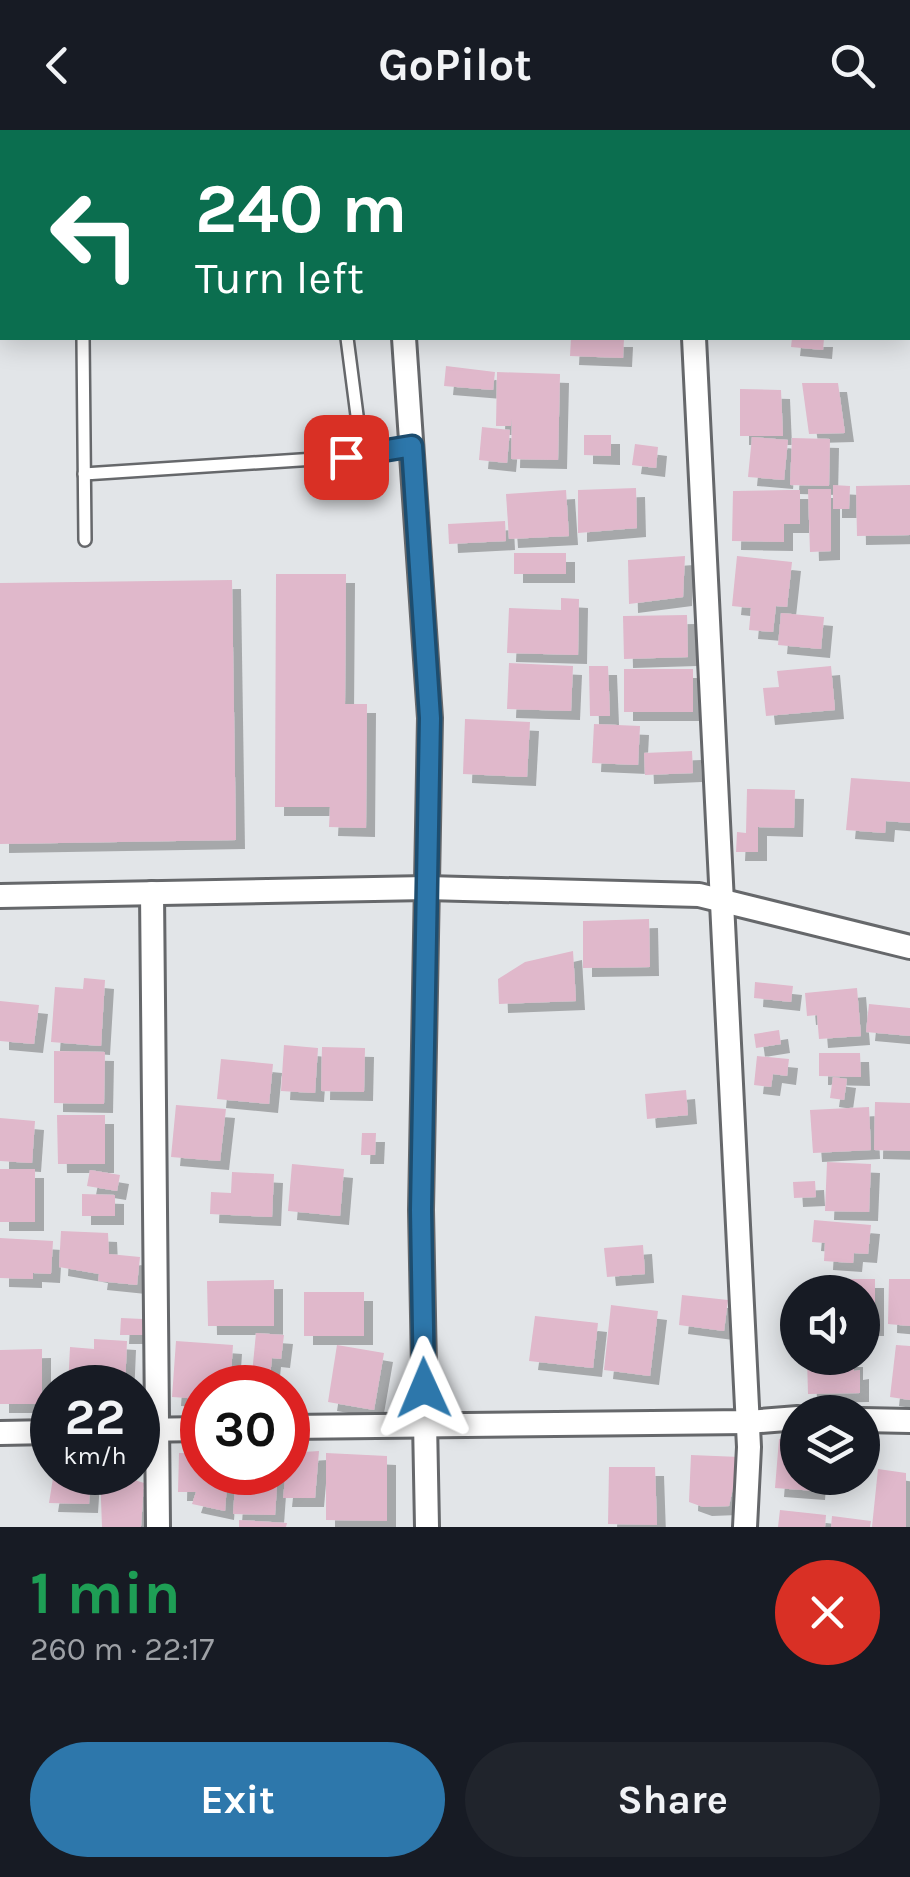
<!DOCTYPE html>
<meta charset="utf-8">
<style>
body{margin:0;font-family:Karla,sans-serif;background:#20242c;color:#f1f3f6;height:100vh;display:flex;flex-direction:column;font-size:38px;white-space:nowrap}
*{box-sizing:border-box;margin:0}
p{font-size:32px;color:#9ea1a6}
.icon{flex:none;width:55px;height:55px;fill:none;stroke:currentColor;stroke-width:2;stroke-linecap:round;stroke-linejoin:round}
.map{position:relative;height:1397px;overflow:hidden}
.details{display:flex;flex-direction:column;background:#171b24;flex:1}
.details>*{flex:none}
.top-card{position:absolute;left:0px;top:0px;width:910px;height:210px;box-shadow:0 5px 25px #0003;background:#0b6e4f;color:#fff;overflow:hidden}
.fabs{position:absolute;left:780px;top:1145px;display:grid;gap:20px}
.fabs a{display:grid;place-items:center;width:100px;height:100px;border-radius:50%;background:#171b24;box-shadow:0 5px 25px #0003;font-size:50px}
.speed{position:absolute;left:30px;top:1235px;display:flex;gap:20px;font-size:50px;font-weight:700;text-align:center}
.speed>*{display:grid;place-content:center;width:130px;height:130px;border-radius:50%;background:#171b24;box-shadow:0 5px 25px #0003;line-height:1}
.speed small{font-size:25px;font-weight:400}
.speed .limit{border:15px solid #d22;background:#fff;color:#111}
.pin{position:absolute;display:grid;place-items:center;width:85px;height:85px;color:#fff;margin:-42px;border-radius:20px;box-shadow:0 5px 15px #0006}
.me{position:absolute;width:110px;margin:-55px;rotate:359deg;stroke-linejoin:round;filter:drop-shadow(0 0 8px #0008)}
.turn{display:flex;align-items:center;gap:35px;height:210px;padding:0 30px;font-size:45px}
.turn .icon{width:130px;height:130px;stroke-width:2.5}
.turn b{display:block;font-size:70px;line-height:85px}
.round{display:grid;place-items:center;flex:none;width:105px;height:105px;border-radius:52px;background:#20242c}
.head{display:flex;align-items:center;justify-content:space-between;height:170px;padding:0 30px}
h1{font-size:60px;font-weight:700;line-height:75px;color:#1e9e55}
.action{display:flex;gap:20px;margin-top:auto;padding:20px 30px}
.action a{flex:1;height:115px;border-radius:60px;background:#2d77ab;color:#fff;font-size:40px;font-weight:700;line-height:115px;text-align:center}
.action a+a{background:#20242c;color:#f1f3f6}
header{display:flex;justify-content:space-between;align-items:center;height:130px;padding:0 30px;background:#171b24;font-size:45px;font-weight:700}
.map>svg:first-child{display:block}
</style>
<header><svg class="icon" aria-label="back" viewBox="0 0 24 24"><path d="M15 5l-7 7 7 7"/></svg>GoPilot<svg class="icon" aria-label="search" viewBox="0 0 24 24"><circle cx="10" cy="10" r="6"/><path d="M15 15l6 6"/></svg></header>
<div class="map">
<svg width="910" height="1397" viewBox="0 0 910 1397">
<defs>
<filter id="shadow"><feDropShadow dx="9" dy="9" stdDeviation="0" flood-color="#0004"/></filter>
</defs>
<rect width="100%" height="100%" fill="#e2e5e8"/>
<g fill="#e0b8cb" filter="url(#shadow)">
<path d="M 571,208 L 624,208 L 623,228 L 570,226 Z"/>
<path d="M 792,208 L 824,208 L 823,220 L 791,217 Z"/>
<path d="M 446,236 L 495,242 L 493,260 L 444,256 Z"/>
<path d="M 497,242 L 560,244 L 558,330 L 511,329 L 512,289 L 511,296 L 496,296 Z"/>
<path d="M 802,253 L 838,253 L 845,303 L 809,304 Z"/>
<path d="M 740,259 L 781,260 L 783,306 L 740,306 Z"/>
<path d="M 482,297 L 510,300 L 507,333 L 479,330 Z"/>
<path d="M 584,305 L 611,305 L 611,326 L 584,325 Z"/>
<path d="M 752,307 L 788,310 L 784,350 L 748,347 Z"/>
<path d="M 792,308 L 830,309 L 829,356 L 790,355 Z"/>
<path d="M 635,314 L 658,317 L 656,338 L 632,335 Z"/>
<path d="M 833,355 L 850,356 L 849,379 L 833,379 Z"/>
<path d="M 910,355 L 910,405 L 857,406 L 856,356 Z"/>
<path d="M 636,358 L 637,398 L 578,403 L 578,360 Z"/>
<path d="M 808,359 L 831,359 L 831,421 L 810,422 Z"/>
<path d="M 566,360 L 569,406 L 509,409 L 506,364 Z"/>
<path d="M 788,360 L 800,360 L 800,394 L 784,394 L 784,412 L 732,411 L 733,361 Z"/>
<path d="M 505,391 L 506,411 L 449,414 L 448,394 Z"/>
<rect x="514" y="423" width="52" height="21"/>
<path d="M 685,426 L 683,467 L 629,474 L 628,430 Z"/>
<path d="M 737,426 L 792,432 L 787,477 L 776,476 L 773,502 L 749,500 L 751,478 L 732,476 Z"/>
<path d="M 276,444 L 346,444 L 345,574 L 367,574 L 366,698 L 329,697 L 330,677 L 275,677 Z"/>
<path d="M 232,450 L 236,710 L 0,714 L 0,453 Z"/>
<path d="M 561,468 L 579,469 L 578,525 L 507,523 L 509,478 L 561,480 Z"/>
<path d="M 781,483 L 824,487 L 821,519 L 778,515 Z"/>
<path d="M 687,485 L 688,527 L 624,529 L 623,486 Z"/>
<path d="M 509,533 L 573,536 L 571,581 L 507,579 Z"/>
<path d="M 589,536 L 608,536 L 610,586 L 590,586 Z"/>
<path d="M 831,536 L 835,580 L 766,586 L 763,558 L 779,557 L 777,541 Z"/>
<rect x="624" y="539" width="69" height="43"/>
<path d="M 465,589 L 530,592 L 527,647 L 463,644 Z"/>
<path d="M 594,594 L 640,596 L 638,635 L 592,633 Z"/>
<path d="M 692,621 L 693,643 L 645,645 L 644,623 Z"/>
<path d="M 851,648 L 910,652 L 910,693 L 886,691 L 885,703 L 846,700 Z"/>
<path d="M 747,659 L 795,660 L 794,698 L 758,697 L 758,722 L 736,722 L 737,702 L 746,703 Z"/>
<path d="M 649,789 L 650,837 L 583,838 L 583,791 Z"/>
<path d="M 573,821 L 576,871 L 499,874 L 498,849 L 525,832 Z"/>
<path d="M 84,848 L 105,850 L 101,916 L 51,912 L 55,857 L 83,859 Z"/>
<path d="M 755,852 L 793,856 L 791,872 L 754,868 Z"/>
<path d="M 857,858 L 861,906 L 819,909 L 817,885 L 807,886 L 805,863 Z"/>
<path d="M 0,871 L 39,875 L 34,914 L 0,911 Z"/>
<path d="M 869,874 L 910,878 L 910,906 L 866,902 Z"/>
<path d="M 779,900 L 781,914 L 756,918 L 754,904 Z"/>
<path d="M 284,915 L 318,918 L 315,963 L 281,961 Z"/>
<path d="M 322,917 L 365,918 L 364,962 L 321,961 Z"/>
<path d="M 54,921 L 105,922 L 104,974 L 54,973 Z"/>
<path d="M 819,923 L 860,923 L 861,947 L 819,946 Z"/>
<path d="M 757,926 L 789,929 L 787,946 L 773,944 L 771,957 L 754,955 Z"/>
<path d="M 221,929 L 273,934 L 269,974 L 217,969 Z"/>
<path d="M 833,947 L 847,949 L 844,970 L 830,968 Z"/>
<path d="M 686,960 L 688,985 L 647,989 L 645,964 Z"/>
<path d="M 875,972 L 910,973 L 910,1021 L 874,1020 Z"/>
<path d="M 176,975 L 226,979 L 220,1031 L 171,1027 Z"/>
<path d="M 869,977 L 871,1020 L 813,1023 L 810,980 Z"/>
<path d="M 57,985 L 105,985 L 105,1034 L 58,1034 Z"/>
<path d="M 0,988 L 35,991 L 32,1033 L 0,1031 Z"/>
<path d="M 362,1003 L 376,1003 L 375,1025 L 361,1025 Z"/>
<path d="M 827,1032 L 871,1034 L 869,1082 L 825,1081 Z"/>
<path d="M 292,1034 L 344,1039 L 340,1086 L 288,1081 Z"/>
<rect x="0" y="1039" width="35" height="53"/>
<path d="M 90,1040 L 120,1045 L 117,1061 L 87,1056 Z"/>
<path d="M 232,1042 L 274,1044 L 272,1087 L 210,1084 L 211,1062 L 231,1063 Z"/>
<path d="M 815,1051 L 816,1067 L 794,1068 L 793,1052 Z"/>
<path d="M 82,1064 L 115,1065 L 115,1086 L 82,1086 Z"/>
<path d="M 814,1090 L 871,1095 L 868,1124 L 854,1123 L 853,1133 L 824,1131 L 825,1113 L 812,1112 Z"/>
<path d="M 61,1101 L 108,1103 L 109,1124 L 140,1127 L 137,1155 L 98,1151 L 99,1144 L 59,1137 Z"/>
<path d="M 0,1108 L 53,1111 L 51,1144 L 33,1143 L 33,1149 L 0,1148 Z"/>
<path d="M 643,1115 L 645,1144 L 607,1147 L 604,1118 Z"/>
<path d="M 812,1149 L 875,1149 L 875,1197 L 862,1197 L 862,1162 L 812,1162 Z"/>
<path d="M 889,1149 L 910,1149 L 910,1196 L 888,1194 Z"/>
<path d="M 274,1150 L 274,1196 L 208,1196 L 207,1151 Z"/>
<rect x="304" y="1162" width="60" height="44"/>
<path d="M 682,1165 L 728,1170 L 724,1201 L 679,1195 Z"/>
<path d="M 611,1175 L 658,1181 L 650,1246 L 604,1240 Z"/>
<path d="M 535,1186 L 598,1193 L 593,1238 L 529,1231 Z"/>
<path d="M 121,1188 L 143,1189 L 143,1205 L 120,1205 Z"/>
<path d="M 256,1203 L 284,1205 L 281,1229 L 272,1228 L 269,1256 L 251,1254 Z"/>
<path d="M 94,1209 L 127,1211 L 125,1258 L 68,1258 L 70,1217 L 94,1219 Z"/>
<path d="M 176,1211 L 233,1215 L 230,1258 L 202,1258 L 202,1269 L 172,1267 Z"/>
<path d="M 337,1215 L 384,1223 L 374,1280 L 328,1272 Z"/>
<path d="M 896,1215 L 910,1216 L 910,1270 L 890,1267 Z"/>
<path d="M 42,1219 L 42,1274 L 0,1274 L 0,1220 Z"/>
<path d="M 807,1228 L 854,1228 L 854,1241 L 860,1240 L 860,1263 L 808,1264 Z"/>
<path d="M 779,1309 L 798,1311 L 798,1348 L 817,1348 L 816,1361 L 775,1358 Z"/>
<path d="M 319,1321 L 315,1368 L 283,1368 L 288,1323 Z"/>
<path d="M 179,1323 L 202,1323 L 202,1342 L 228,1342 L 225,1381 L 192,1374 L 196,1362 L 178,1362 Z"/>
<path d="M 326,1323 L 387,1326 L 387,1391 L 326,1390 Z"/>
<path d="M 691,1325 L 740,1327 L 729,1376 L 703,1377 L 689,1372 Z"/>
<path d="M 609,1337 L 655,1337 L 657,1395 L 608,1394 Z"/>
<path d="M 878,1339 L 906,1343 L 906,1397 L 872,1397 Z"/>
<path d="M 54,1342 L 91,1342 L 89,1374 L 49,1373 Z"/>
<path d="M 100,1342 L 122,1342 L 122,1346 L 144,1353 L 141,1397 L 102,1397 Z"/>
<path d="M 236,1342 L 278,1342 L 275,1385 L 233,1384 Z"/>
<path d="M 780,1380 L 826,1385 L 825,1397 L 778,1397 Z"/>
<path d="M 832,1386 L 871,1391 L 870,1397 L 831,1397 Z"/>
<path d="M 239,1390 L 287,1393 L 286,1397 L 239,1397 Z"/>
</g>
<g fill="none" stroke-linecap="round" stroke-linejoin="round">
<g stroke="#66686b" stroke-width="16">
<g id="lane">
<path d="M 83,208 L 85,410"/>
<path d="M 347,208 L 362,324"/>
<path d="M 84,344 L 346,327 L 411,315"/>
</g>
</g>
<g stroke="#66686b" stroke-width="28">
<g id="street">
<path d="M 387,0 L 387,2"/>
<path d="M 685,0 L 685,2"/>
<path d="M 404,208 L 430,588 L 421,1080 L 427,1397"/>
<path d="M 694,208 L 749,1317 L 745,1397"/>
<path d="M 152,763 L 158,1397"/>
<path d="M 0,766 L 427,758 L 699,765 L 910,817"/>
<path d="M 862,1290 L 910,1291"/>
<path d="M 288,1297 L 748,1292 L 798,1288"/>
<path d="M 138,1300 L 202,1299"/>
<path d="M 0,1303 L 52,1302"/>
</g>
</g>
<g stroke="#87898b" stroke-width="5" stroke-dasharray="10 5" stroke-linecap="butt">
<path d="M 78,0 L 80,2"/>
<path d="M 20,2 L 20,0"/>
<path d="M 50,2 L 53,0"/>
<path d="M 113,2 L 113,0"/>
</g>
<use href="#lane" stroke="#fff" stroke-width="11"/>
<use href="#street" stroke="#fff" stroke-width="22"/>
</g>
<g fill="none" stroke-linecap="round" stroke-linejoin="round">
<g stroke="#1d4d6f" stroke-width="25">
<path id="route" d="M 346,327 L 412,316 L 430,588 L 421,1080 L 424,1258"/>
</g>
<use href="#route" stroke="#2d77ab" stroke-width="18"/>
</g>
</svg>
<div class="fabs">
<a><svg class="icon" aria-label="sound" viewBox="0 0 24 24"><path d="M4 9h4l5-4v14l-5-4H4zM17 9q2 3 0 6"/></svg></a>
<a><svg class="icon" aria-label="layers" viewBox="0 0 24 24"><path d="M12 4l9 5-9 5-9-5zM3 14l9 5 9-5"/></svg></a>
</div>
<div class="speed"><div>22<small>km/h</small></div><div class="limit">30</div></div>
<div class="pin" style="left:346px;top:327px;background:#d93025"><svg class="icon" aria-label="arrive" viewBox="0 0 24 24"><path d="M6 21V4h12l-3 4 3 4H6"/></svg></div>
<svg class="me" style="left:424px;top:1258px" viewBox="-20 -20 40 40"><path d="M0-17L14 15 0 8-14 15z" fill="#2d77ab" stroke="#fff" stroke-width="4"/></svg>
<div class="top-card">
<div class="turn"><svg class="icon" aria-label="left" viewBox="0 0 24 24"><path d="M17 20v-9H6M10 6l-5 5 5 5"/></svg><div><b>240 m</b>Turn left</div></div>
</div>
</div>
<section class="details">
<div class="head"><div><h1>1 min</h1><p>260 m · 22:17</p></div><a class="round" style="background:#d93025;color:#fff"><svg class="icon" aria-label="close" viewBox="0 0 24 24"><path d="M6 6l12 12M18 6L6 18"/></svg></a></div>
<div class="action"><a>Exit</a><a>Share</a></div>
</section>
